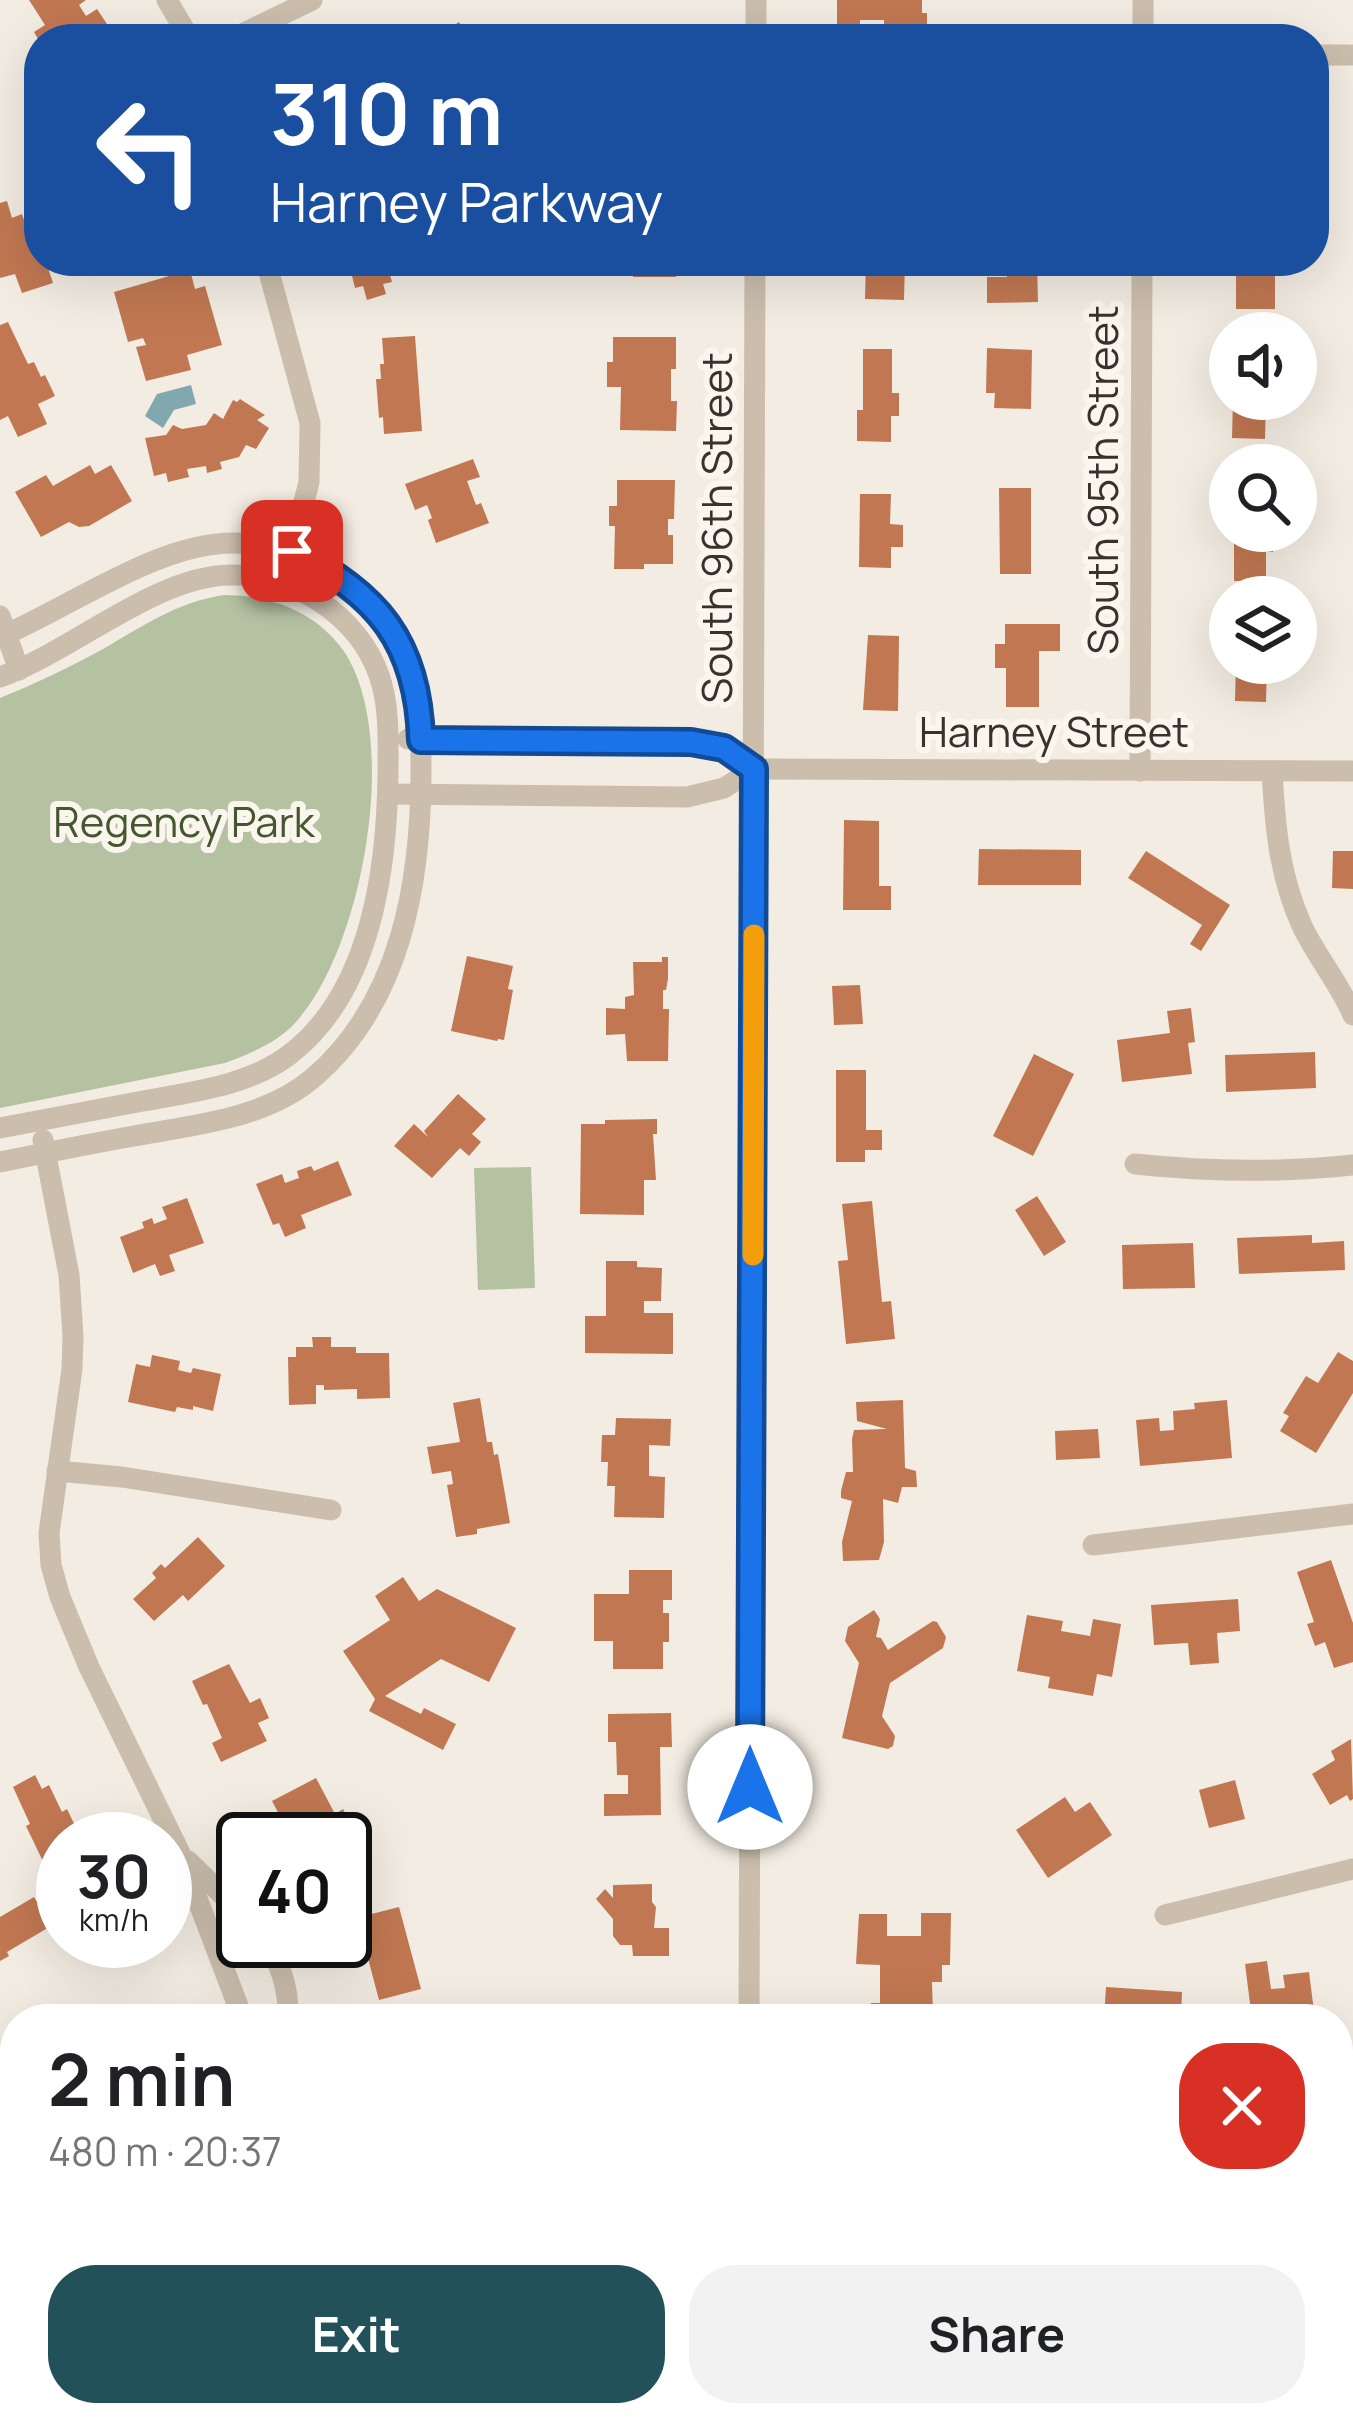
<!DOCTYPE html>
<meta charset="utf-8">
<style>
body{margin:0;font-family:Manrope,sans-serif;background:#f2f2f2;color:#202124;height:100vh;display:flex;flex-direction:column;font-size:45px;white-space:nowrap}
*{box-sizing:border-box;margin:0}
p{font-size:39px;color:#757577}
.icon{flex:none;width:66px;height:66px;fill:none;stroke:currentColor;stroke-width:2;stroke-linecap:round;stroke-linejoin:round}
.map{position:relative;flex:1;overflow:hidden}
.side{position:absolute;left:0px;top:2004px;width:1353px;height:423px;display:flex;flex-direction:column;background:#fff;border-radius:48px 48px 0 0;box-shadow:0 12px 48px #0002}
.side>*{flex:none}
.banner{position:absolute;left:24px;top:24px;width:1305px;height:252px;border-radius:48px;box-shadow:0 12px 48px #0002;background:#1a4fa0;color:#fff;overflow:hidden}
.tools{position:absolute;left:1209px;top:312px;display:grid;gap:24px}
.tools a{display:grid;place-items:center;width:108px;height:108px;border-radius:50%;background:#fff;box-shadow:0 12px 48px #0002;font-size:60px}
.speed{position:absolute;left:36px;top:1812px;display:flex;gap:24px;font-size:60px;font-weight:700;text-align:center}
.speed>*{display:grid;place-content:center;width:156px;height:156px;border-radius:50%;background:#fff;box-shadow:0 12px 48px #0002;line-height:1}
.speed small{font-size:30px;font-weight:400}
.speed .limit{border:6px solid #111;border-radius:18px;background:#fff;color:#111}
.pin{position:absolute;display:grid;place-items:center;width:102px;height:102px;color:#fff;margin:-51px;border-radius:24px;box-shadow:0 6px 18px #0006}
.me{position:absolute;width:132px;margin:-66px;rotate:0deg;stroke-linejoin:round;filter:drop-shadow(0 0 9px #0008)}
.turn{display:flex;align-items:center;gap:42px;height:252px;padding:0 48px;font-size:54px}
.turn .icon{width:156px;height:156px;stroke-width:2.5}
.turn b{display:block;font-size:84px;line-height:102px}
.round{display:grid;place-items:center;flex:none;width:126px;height:126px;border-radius:48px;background:#f2f2f2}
.head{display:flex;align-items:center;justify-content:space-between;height:204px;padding:0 48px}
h1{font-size:72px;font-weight:700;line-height:90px}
.primary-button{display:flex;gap:24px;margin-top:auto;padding:24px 48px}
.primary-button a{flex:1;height:138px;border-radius:48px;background:#22515a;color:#fff;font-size:48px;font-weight:700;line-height:138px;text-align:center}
.primary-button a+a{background:#f2f2f2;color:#202124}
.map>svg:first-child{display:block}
</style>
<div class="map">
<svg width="1353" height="2425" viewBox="0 0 1353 2425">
<rect width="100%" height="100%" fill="#f3ece2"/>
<g fill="#b4c2a2">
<path d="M 224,595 C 270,595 315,611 343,650 C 402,735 363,949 296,1022 C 277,1043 251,1053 225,1063 L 0,1108 L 0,698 C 35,684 70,667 103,649 C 143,626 177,602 224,595 Z"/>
<path d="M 531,1167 L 535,1288 L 478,1290 L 474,1168 Z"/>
</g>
<path fill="#81a8af" d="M 191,385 L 196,404 L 174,410 L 163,428 L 145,416 L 157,394 Z"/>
<g fill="#c17852">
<path d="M 29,0 L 86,0 L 79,5 L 86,16 L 97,9 L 113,33 L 103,39 L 38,39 L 34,32 L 45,25 Z"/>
<path d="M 837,0 L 922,0 L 922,13 L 927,13 L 927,27 L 884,27 L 884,20 L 860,20 L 860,28 L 837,27 Z"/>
<path d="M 459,22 L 470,39 L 433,39 Z"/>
<path d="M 7,201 L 12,218 L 22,214 L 25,223 L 29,222 L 39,249 L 39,261 L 47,265 L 53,283 L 22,293 L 15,274 L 0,278 L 0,203 Z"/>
<path d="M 339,261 L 386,261 L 392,282 L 383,284 L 386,294 L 367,300 L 363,286 L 355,288 L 350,268 L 342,270 Z"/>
<rect x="633" y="261" width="43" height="16"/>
<path d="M 866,261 L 905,261 L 904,300 L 865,299 Z"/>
<path d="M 1007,261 L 1037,261 L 1038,302 L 987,303 L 987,277 L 1007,277 Z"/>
<rect x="1236" y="261" width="39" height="48"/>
<path d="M 190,270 L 195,289 L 205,286 L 222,345 L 187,355 L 191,370 L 146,381 L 136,347 L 146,345 L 143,338 L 128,342 L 114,292 Z"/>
<path d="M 8,322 L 28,364 L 34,362 L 41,377 L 45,375 L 55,396 L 38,404 L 47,424 L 18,437 L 8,416 L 0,420 L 0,325 Z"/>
<path d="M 415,336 L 422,431 L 384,434 L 383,417 L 379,418 L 376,379 L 381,379 L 380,364 L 384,364 L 382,338 Z"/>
<path d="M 613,337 L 676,337 L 676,369 L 671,369 L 671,401 L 677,401 L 676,431 L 620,430 L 621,387 L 607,387 L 607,362 L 613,362 Z"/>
<path d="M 987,348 L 1032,350 L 1031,409 L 994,408 L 995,393 L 986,393 Z"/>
<path d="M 863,349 L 892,349 L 892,393 L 899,393 L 899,416 L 891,416 L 891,442 L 857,441 L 857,410 L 863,410 Z"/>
<path d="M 240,399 L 265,415 L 257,420 L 269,428 L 256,449 L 246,445 L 239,457 L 220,462 L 222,469 L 207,473 L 206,466 L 187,469 L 189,477 L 168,482 L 166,473 L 154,476 L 145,438 L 166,435 L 173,425 L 182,429 L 206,425 L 214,413 L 223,419 L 233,400 L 237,402 Z"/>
<path d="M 1233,399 L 1266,399 L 1265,439 L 1232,438 Z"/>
<path d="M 473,459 L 480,477 L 467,481 L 476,505 L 481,503 L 489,523 L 436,543 L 428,520 L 432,518 L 427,505 L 415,510 L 405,484 Z"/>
<path d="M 90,465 L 95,474 L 111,465 L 132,501 L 89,526 L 79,527 L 69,522 L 41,537 L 15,492 L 46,475 L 53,486 Z"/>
<path d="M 617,480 L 675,480 L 674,519 L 668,519 L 668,535 L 673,535 L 673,564 L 644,564 L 644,569 L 614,569 L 615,526 L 609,526 L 609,506 L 617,506 Z"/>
<path d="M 999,488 L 1031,488 L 1031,574 L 1000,574 Z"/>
<path d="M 860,494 L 891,494 L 890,524 L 903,525 L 903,547 L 891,547 L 891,568 L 859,567 Z"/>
<path d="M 1234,531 L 1274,531 L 1273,552 L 1266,552 L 1266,581 L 1234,581 Z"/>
<path d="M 1005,624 L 1060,624 L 1060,651 L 1039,651 L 1039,707 L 1006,707 L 1006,668 L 995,668 L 995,644 L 1005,644 Z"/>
<path d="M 868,635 L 899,636 L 898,711 L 863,710 Z"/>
<path d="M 1236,663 L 1267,663 L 1266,702 L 1235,701 Z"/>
<path d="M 844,820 L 879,821 L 879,886 L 891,886 L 891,910 L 843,910 Z"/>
<path d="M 979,849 L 1081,850 L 1081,885 L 978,885 Z"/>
<path d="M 1146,851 L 1230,905 L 1201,951 L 1190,944 L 1202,925 L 1128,878 Z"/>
<path d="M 1333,851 L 1353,851 L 1353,889 L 1332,888 Z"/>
<path d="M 467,956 L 513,966 L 508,989 L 513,990 L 504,1040 L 498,1039 L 497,1041 L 451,1031 Z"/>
<path d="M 662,957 L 668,957 L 668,979 L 666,990 L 663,990 L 663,1009 L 669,1009 L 668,1061 L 627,1061 L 625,1034 L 606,1035 L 606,1008 L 625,1009 L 625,997 L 634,995 L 633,962 L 662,962 Z"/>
<path d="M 860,985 L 863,1024 L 834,1025 L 832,986 Z"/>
<path d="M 1191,1008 L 1195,1042 L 1188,1043 L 1192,1074 L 1122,1082 L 1117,1040 L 1170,1033 L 1167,1011 Z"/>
<path d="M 1315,1052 L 1316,1088 L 1226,1092 L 1225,1055 Z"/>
<path d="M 1034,1054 L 1074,1074 L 1033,1156 L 993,1136 Z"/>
<path d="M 836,1070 L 866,1070 L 866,1130 L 882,1130 L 882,1150 L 865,1150 L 865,1162 L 836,1162 Z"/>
<path d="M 458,1094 L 486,1119 L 472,1134 L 481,1142 L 469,1156 L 460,1148 L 432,1178 L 394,1146 L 414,1124 L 428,1137 L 424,1131 Z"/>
<path d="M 657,1119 L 657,1134 L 653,1134 L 656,1180 L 644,1180 L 644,1215 L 580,1214 L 581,1124 L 605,1124 L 605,1120 Z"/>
<path d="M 338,1161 L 352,1195 L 301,1215 L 306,1228 L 285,1237 L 279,1223 L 273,1225 L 256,1184 L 282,1174 L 285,1183 L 299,1178 L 297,1171 L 311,1166 L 314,1171 Z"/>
<path d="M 1037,1196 L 1066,1242 L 1044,1256 L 1015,1210 Z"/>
<path d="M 187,1198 L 204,1243 L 169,1255 L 175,1271 L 160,1276 L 155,1264 L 133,1273 L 120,1237 L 144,1228 L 142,1222 L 152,1218 L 154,1224 L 167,1219 L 162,1207 Z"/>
<path d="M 872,1201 L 882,1302 L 891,1301 L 895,1339 L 846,1344 L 838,1261 L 848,1260 L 842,1204 Z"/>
<path d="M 1312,1235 L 1312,1243 L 1344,1241 L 1345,1270 L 1239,1274 L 1237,1238 Z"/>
<path d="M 1193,1243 L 1195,1288 L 1123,1289 L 1122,1245 Z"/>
<path d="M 606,1261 L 637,1261 L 637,1267 L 662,1268 L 661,1301 L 644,1301 L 644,1313 L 673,1313 L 673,1354 L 585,1353 L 585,1316 L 606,1316 Z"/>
<path d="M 312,1337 L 331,1337 L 331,1347 L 356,1347 L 356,1353 L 389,1353 L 390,1398 L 357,1399 L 357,1389 L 324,1390 L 324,1385 L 316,1385 L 316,1404 L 289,1405 L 288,1357 L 296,1357 L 296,1347 L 313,1347 Z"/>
<path d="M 1338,1352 L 1353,1361 L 1353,1393 L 1316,1453 L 1280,1431 L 1289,1416 L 1283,1413 L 1306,1376 L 1318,1383 Z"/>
<path d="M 152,1355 L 180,1361 L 178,1370 L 191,1373 L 193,1368 L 221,1374 L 213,1411 L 193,1406 L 193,1410 L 177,1407 L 175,1412 L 128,1402 L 136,1364 L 150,1367 Z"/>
<path d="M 480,1398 L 487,1442 L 492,1442 L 494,1455 L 498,1454 L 510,1523 L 477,1529 L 477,1534 L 456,1537 L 447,1485 L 453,1484 L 451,1471 L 432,1474 L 427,1447 L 460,1442 L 453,1403 Z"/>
<path d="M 903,1400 L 905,1468 L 916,1471 L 917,1487 L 902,1487 L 898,1503 L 883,1499 L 884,1542 L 879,1560 L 843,1561 L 842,1542 L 852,1501 L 841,1498 L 841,1491 L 846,1472 L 853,1472 L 852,1439 L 854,1430 L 887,1429 L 857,1421 L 856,1402 Z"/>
<path d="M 1227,1400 L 1232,1458 L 1140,1466 L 1136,1420 L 1159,1418 L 1160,1431 L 1174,1430 L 1173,1411 L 1195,1409 L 1194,1403 Z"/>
<path d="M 616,1418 L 671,1419 L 670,1446 L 649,1445 L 649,1476 L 665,1477 L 664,1518 L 614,1517 L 615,1486 L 607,1486 L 608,1462 L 601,1462 L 602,1435 L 615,1435 Z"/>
<path d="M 1098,1429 L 1100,1458 L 1056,1460 L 1055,1431 Z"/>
<path d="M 198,1537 L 225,1566 L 188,1601 L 183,1595 L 154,1621 L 133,1599 L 156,1578 L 152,1573 L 161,1564 L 165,1568 Z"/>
<path d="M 1331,1560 L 1353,1623 L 1353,1662 L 1334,1668 L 1325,1642 L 1315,1646 L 1307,1624 L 1314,1622 L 1297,1572 Z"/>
<path d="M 629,1570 L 672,1570 L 672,1600 L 663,1600 L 663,1613 L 669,1613 L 669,1642 L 663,1642 L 663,1669 L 613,1669 L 613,1641 L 594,1641 L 594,1594 L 629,1594 Z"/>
<path d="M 403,1577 L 419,1601 L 437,1589 L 516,1628 L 489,1682 L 441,1659 L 385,1696 L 421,1714 L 424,1708 L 456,1724 L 443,1750 L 369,1711 L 375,1699 L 343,1651 L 390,1620 L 375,1596 Z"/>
<path d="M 1238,1599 L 1240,1631 L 1217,1633 L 1219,1663 L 1190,1665 L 1188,1643 L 1154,1645 L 1151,1605 Z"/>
<path d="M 874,1610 L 880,1619 L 876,1637 L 881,1638 L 888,1650 L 933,1621 L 937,1622 L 946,1637 L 943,1648 L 890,1683 L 882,1716 L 895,1736 L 893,1746 L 888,1749 L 842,1738 L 859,1663 L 845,1641 L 848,1627 Z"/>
<path d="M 1027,1615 L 1063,1621 L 1061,1631 L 1090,1636 L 1093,1619 L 1121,1624 L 1112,1677 L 1097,1674 L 1093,1696 L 1048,1688 L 1050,1677 L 1017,1671 Z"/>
<path d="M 229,1664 L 250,1703 L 260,1698 L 269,1718 L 258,1723 L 267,1741 L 221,1762 L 212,1743 L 222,1738 L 207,1704 L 203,1705 L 192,1681 Z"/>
<path d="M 671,1713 L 672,1747 L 660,1747 L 661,1815 L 604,1816 L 604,1794 L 628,1794 L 628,1775 L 617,1775 L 616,1742 L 608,1742 L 608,1714 Z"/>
<path d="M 1351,1739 L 1353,1799 L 1350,1801 L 1347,1795 L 1330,1805 L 1312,1774 L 1335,1760 L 1331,1751 Z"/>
<path d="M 35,1775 L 42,1789 L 49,1785 L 62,1812 L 67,1809 L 78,1832 L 72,1835 L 74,1839 L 63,1839 L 63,1870 L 50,1876 L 26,1826 L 30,1824 L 13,1787 Z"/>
<path d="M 316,1778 L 335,1814 L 343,1809 L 354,1830 L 342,1835 L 344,1839 L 308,1839 L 296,1816 L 283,1822 L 272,1801 Z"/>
<path d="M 1235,1780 L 1245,1819 L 1209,1828 L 1199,1790 Z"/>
<path d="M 1065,1797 L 1075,1812 L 1090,1802 L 1112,1835 L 1048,1878 L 1016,1830 Z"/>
<path d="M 652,1884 L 652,1902 L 656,1907 L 654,1928 L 669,1928 L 669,1956 L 633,1956 L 632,1945 L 620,1945 L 613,1936 L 613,1919 L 596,1899 L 605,1889 L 613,1898 L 613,1885 Z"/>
<path d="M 34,1897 L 51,1926 L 7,1952 L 9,1956 L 0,1961 L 0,1917 Z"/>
<path d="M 399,1907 L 421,1989 L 379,2000 L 365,1947 L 355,1950 L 348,1920 Z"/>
<path d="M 921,1913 L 951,1913 L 950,1965 L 942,1965 L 942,1982 L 932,1982 L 933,2012 L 943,2015 L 943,2019 L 871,2019 L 871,2003 L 880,2003 L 880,1965 L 856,1964 L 859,1914 L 887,1914 L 887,1936 L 921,1936 Z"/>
<path d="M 1267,1961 L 1271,1989 L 1285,1988 L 1283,1975 L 1309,1972 L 1315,2019 L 1252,2019 L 1245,1964 Z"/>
<path d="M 1106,1987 L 1182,1992 L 1181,2019 L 1104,2019 Z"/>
<path d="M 13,2102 L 15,2159 L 0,2166 L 0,2108 Z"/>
<path d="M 1338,2151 L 1351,2160 L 1347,2166 L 1353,2171 L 1353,2228 L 1338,2214 Z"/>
<path d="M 15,2311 L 15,2371 L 0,2381 L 0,2321 Z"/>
<path d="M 1353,2332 L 1353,2365 L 1338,2366 L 1338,2333 Z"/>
<path d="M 167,2412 L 209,2412 L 223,2415 L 221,2425 L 153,2425 L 155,2419 L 164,2422 Z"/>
<path d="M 392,2412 L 424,2412 L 424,2423 L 392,2422 Z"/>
<path d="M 591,2412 L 642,2412 L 642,2425 L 603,2425 L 603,2422 L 591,2422 Z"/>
</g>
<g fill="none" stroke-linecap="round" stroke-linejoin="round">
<g stroke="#cbbead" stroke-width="21">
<path d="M 167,0 L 190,39"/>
<path d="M 232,39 L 312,0"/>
<path d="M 756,39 L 756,0"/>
<path d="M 1143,39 L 1143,0"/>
<path d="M 1314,55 L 1353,55"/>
<path d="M 266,261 L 310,423 L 309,482 L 288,564"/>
<path d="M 0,616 L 19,670"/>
<path d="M 0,637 C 71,607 157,543 233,543 C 308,543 384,593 409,664 C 421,699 421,736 421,772 C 421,882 401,1003 313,1078 C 265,1119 193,1125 134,1136 C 89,1144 44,1153 0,1162"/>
<path d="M 0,677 C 73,651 155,576 230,575 C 292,573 358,615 379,675 C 390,706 388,741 388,774 C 387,869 371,993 289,1055 C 248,1086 191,1092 143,1101 C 95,1110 48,1119 0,1128"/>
<path d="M 408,739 L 691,742 L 724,748 L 754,769"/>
<path d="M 754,769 L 1353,771"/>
<path d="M 1140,771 L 1142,261"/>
<path d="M 1272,771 C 1275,826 1279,875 1302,926 C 1317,957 1339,983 1353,1015"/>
<path d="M 388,794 L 687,797 L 724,788 L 754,769"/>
<path d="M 43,1140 L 69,1275 L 73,1336 L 72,1369 L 49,1533 L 51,1565 L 60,1597 L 89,1667 L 179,1851 L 243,2019"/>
<path d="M 1135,1164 C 1210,1172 1278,1173 1353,1165"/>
<path d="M 57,1471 L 122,1477 L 331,1510"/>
<path d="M 1093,1545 L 1353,1514"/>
<path d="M 188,1861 L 243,1915"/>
<path d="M 1165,1915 L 1353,1869"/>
<path d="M 265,1941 C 282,1965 289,1990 288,2019"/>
<path d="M 749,2019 L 755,261"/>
<path d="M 0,2239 L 15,2232"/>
<path d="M 1253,2412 L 1253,2425"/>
<path d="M 301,2425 L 302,2412"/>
<path d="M 748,2425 L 748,2412"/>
</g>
</g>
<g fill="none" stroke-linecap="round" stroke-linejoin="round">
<g stroke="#114b97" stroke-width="30">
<path id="route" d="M 292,551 C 377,593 418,642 421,740 L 691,742 L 724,748 L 754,769 L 750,1787"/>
</g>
<use href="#route" stroke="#1a73e8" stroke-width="21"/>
<path stroke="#f59e0b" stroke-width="21" d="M 753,1255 L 754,935"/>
</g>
<g text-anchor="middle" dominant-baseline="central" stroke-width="12" stroke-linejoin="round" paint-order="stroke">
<g font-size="42" fill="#3a312c" stroke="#faf6ee">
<text transform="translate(1102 480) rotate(-90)">South 95th Street</text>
<text transform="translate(716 528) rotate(-90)">South 96th Street</text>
<text x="1054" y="731">Harney Street</text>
</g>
<g font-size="42" fill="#455730" stroke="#faf6ee">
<text x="184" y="821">Regency Park</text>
</g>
</g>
</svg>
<div class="tools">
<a><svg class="icon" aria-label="sound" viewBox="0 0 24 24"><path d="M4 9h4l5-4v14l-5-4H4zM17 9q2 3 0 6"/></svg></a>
<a><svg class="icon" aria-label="search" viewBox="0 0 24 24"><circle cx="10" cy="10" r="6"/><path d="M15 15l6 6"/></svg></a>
<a><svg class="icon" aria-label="layers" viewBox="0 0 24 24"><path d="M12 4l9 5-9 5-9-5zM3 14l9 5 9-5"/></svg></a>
</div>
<div class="speed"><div>30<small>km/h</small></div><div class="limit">40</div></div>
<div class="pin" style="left:292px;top:551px;background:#d93025"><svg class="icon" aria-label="arrive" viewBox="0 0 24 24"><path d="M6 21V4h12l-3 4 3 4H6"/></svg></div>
<svg class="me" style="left:750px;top:1787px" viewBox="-20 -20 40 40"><circle r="19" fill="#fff"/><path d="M0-13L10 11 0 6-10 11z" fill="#1a73e8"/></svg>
<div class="banner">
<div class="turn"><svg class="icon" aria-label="left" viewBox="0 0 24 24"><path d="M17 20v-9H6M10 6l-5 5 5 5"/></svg><div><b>310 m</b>Harney Parkway</div></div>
</div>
<section class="side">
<div class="head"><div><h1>2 min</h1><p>480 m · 20:37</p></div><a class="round" style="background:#d93025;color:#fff"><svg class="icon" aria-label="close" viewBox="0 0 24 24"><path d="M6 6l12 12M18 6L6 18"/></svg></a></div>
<div class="primary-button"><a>Exit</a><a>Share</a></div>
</section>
</div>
